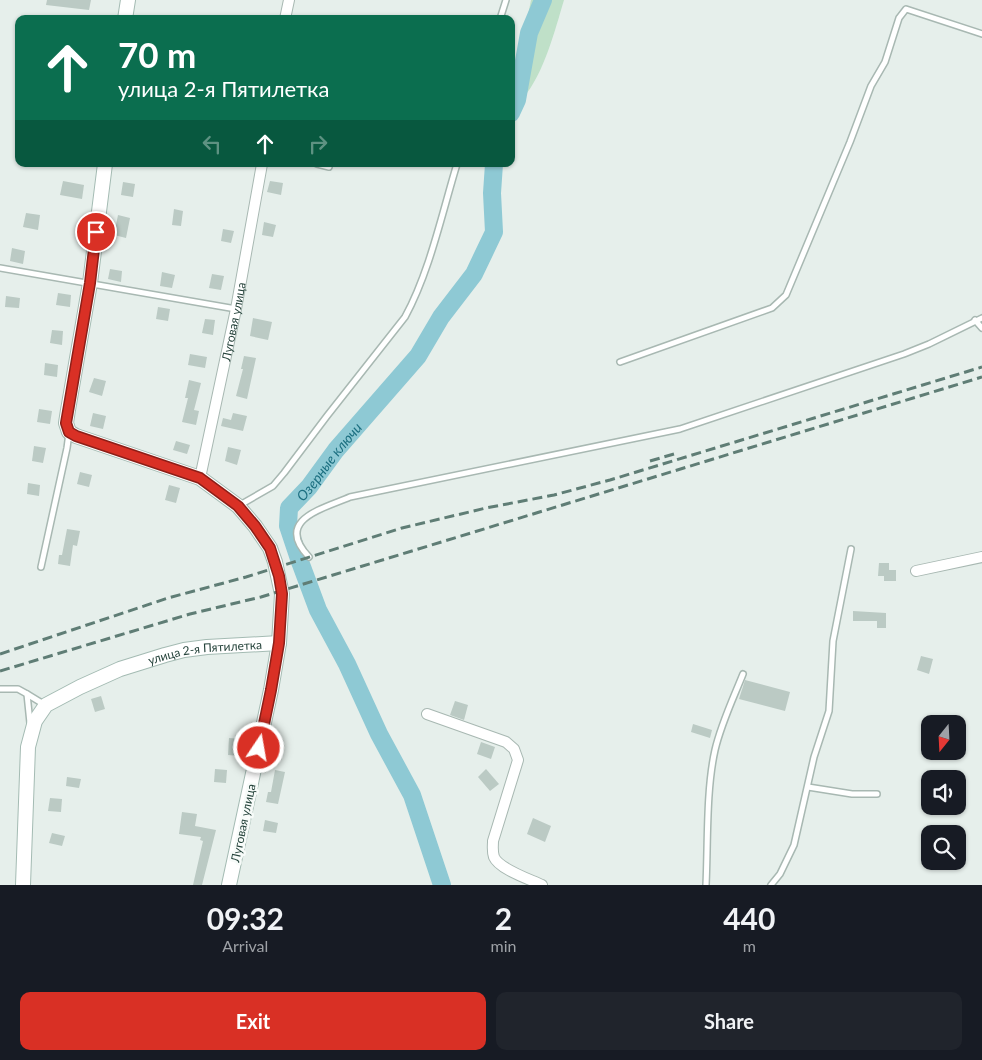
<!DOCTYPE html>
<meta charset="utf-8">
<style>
body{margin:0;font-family:Lato,sans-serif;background:#20242c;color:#f1f3f6;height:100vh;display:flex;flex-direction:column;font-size:19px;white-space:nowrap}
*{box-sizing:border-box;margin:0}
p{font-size:16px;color:#9ea1a6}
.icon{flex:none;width:28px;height:28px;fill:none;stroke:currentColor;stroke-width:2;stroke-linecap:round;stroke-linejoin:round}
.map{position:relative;height:885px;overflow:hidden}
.side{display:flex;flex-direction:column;background:#171b24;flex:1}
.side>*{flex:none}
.banner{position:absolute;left:15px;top:15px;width:500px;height:152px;border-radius:10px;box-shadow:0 1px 4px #0004;background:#0b6e4f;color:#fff;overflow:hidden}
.needle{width:32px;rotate:198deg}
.tools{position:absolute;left:921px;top:715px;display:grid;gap:10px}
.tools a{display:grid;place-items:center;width:45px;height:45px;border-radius:10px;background:#171b24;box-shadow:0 1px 4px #0004;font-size:25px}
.pin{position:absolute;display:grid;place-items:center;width:42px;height:42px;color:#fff;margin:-21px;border:2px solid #fff;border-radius:50%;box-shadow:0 1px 5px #0007}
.me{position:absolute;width:55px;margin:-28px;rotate:12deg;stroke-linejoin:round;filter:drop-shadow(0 0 4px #0008)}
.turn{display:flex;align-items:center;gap:18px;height:105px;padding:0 20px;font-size:22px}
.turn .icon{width:65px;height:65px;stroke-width:2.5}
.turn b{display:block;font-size:35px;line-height:42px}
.lanes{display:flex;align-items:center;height:48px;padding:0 20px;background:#0003;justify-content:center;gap:25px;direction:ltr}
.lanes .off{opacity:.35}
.eta{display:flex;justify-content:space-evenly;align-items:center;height:85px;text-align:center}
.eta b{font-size:30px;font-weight:700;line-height:35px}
.primary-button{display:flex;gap:10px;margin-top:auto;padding:10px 20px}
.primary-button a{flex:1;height:58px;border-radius:10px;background:#d93025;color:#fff;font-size:20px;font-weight:700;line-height:58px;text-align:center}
.primary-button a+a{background:#20242c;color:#f1f3f6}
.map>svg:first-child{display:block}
</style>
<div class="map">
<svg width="982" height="885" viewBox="0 0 982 885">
<rect width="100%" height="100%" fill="#e6efeb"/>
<path fill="#bfe0c8" d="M 531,0 L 564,0 C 555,30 544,74 523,98 L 516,97 L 513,91 Z"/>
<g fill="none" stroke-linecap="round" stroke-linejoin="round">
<g stroke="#8ec9d4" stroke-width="18">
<path d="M 511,113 L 517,100 L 529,33 L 543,0"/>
<path id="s1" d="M 442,885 L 412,795 L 379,734 L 347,664 L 318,610 L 299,559 L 288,526 L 289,508 L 309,487 L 336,450 L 418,356 L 441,317 L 474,274 L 494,232 L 492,193 L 494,164"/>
</g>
</g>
<g fill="#bbcac4">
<path d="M 47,0 L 91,0 L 89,10 L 46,5 Z"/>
<path d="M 63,181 L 84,185 L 82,199 L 60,195 Z"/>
<path d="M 270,181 L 283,183 L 281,195 L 267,192 Z"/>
<path d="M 123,182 L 135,184 L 133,197 L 121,195 Z"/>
<path d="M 174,209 L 183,211 L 181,226 L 172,225 Z"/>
<path d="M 26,213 L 40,215 L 38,230 L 23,227 Z"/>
<path d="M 118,215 L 130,218 L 126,238 L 114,235 Z"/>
<path d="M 264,222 L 276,225 L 273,237 L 262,235 Z"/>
<path d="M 223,229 L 234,231 L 231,243 L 221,241 Z"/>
<path d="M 12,248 L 25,251 L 23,264 L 10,261 Z"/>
<path d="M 110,269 L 122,271 L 121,282 L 108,279 Z"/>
<path d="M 162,272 L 175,275 L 172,288 L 160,286 Z"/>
<path d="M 212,274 L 224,276 L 221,290 L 209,288 Z"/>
<path d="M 58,293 L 71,295 L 70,307 L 56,305 Z"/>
<path d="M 6,296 L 20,298 L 19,308 L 5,307 Z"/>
<path d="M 158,307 L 170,309 L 168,321 L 156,319 Z"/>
<path d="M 253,318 L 272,322 L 268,340 L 250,336 Z"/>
<path d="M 205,319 L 215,320 L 213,335 L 202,333 Z"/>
<path d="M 52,330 L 63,331 L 62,345 L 50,343 Z"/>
<path d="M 190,354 L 207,357 L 205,368 L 188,365 Z"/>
<path d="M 244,356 L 256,358 L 247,399 L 236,396 L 243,369 L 241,369 Z"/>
<path d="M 45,363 L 58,365 L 57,377 L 44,375 Z"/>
<path d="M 94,378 L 106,381 L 102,396 L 89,392 Z"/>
<path d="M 189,380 L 201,383 L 194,410 L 199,411 L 196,425 L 182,422 L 188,398 L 185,398 Z"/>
<path d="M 39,409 L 52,411 L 50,424 L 37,422 Z"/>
<path d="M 93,413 L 106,416 L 103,429 L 90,426 Z"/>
<path d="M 233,413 L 247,416 L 243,431 L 221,426 L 223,418 L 231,420 Z"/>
<path d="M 176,441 L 190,445 L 187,454 L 173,450 Z"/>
<path d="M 34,446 L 46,448 L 43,463 L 32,461 Z"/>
<path d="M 228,447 L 241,450 L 237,465 L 225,461 Z"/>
<path d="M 80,472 L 92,475 L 89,487 L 77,484 Z"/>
<path d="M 28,483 L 40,485 L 39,496 L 27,494 Z"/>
<path d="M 169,485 L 180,488 L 176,503 L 165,500 Z"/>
<path d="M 67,529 L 80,531 L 77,546 L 73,545 L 70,566 L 58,564 L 59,555 L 62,555 Z"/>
<path d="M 879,563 L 889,563 L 889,570 L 896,570 L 896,581 L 884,581 L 884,576 L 878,576 Z"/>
<path d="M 853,611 L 886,613 L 886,628 L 877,628 L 877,621 L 853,621 Z"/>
<path d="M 921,656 L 933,659 L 929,674 L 917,670 Z"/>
<path d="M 745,680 L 790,692 L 785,711 L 739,699 Z"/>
<path d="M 101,696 L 105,709 L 95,712 L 91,699 Z"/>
<path d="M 455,701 L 468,705 L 464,720 L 450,715 Z"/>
<path d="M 693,724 L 712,730 L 710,738 L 691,732 Z"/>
<path d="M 229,738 L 242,739 L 240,756 L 228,755 Z"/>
<path d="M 481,742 L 495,747 L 491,759 L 477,754 Z"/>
<path d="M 215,769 L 227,770 L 226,783 L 214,782 Z"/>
<path d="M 486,769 L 499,784 L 490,791 L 478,777 Z"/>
<path d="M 275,770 L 285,772 L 278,804 L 266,802 L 268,792 L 271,792 Z"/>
<path d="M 67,777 L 81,779 L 79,788 L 66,786 Z"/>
<path d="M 50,798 L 62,799 L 61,812 L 48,811 Z"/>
<path d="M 182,812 L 197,814 L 195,826 L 216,830 L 202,885 L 193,885 L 203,841 L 200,840 L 201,837 L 179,834 Z"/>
<path d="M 533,818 L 551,826 L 545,842 L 527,834 Z"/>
<path d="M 265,820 L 278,823 L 276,833 L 263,831 Z"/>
<path d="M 52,833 L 65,836 L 62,846 L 49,843 Z"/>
</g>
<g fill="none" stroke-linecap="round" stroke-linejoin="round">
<g stroke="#a8b8b2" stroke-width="8">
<g id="service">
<path d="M 500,19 L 506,0"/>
<path d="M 317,164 L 329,167"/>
<path d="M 0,268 L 236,309"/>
<path d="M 975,320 L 982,328"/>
<path d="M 620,362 L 772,308 L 786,295 L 850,142 L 871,86 L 885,62 L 899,18 L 906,9 L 982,34"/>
<path d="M 240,505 L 273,486 L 284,473 L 327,416 L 405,317 C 430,271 442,213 457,164"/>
<path d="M 309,557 C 274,520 322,509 350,497 L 680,429 L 904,354 L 929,344 L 982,318"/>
<path d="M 41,567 L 67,448 L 69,433"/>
<path d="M 0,689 L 18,689 L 27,694 L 30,723"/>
<path d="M 27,694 L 45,705"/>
<path d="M 808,787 L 852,794 L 877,794"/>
<path d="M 706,885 C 708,843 706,790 715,750 C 721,724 733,699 743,674"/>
<path d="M 771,885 L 780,874 L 794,845 L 814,757 L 829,711 L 833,641 L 851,549"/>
</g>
</g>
<g stroke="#a8b8b2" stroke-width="12">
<g id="minor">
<path d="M 285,19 L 289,0"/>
<path id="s2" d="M 200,478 L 236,309 L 262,164"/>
<path d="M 916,571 L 982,557"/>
<path d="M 427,714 L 506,742 L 514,749 L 518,760 L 493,841 C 493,846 492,851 494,857 C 499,869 529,879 542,885"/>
</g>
</g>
<g stroke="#a4bbb3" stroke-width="16">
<g id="secondary">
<path d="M 125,19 L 128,0"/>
<path d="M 105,164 L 90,283 L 68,410 L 66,423 L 69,432 L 76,436 L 200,478 L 238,506 L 255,526 L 270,548 L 275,562 L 282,594 L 279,643 L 271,690 L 229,885"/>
<path id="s3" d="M 23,885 L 28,747 L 35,721 L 46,705 L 80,687 L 120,669 L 165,655 L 184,650 L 207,647 L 279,643"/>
</g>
</g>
<use href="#service" stroke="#fff" stroke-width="5"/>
<use href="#minor" stroke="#fff" stroke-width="10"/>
<use href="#secondary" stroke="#fff" stroke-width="14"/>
<g stroke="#5f7d75" stroke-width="3" stroke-dasharray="10 5" stroke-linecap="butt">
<path d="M 650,461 L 674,454"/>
<path d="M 0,654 L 168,598 L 246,577 L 402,528 L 486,508 L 554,495 L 610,480 L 982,367"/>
<path d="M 0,671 L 190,614 L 261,597 L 982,377"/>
</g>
</g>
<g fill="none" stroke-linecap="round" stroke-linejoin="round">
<g stroke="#8d1f18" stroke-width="12">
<path id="route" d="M 96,232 L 90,283 L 66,423 L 69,432 L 76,436 L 200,478 L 238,506 L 255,526 L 270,548 L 279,576 L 282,594 L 279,643 L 271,690 L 259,748"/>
</g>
<use href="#route" stroke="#d93025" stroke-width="9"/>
</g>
<g text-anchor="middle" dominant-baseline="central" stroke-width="5" stroke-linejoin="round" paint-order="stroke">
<g font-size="12" fill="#24423a" stroke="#f7fbf9">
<text stroke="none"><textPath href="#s2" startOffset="160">Луговая улица</textPath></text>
<text stroke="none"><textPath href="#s3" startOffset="354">улица 2-я Пятилетка</textPath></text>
<text transform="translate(243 823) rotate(-78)">Луговая улица</text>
</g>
<g font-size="14" font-style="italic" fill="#1c6f80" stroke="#f7fbf9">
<text stroke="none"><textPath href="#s1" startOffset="471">Озерные ключи</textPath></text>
</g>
</g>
</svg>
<div class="tools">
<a><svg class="needle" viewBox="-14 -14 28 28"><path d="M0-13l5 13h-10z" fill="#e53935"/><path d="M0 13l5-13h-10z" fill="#9ea1a6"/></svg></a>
<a><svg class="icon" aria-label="sound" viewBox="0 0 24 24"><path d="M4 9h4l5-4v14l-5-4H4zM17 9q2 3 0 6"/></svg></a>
<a><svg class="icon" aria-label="search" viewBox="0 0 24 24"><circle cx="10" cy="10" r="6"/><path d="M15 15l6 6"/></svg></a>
</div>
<div class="pin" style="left:96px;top:232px;background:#d93025"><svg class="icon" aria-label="arrive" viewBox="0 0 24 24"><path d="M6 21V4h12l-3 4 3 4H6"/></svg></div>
<svg class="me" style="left:259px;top:748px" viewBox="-20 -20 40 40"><circle r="17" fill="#d93025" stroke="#fff" stroke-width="3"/><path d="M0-11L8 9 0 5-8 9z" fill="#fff"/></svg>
<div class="banner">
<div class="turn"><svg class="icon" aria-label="ahead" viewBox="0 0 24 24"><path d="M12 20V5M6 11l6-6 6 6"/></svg><div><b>70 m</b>улица 2-я Пятилетка</div></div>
<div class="lanes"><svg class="icon off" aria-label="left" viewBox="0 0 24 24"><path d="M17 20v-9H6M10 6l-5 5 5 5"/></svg><svg class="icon" aria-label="ahead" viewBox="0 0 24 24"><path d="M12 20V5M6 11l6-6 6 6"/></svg><svg class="icon off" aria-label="right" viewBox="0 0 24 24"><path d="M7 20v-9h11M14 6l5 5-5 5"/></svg></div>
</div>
</div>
<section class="side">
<div class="eta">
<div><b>09:32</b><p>Arrival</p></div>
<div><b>2</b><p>min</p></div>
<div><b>440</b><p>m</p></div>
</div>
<div class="primary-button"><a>Exit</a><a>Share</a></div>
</section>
